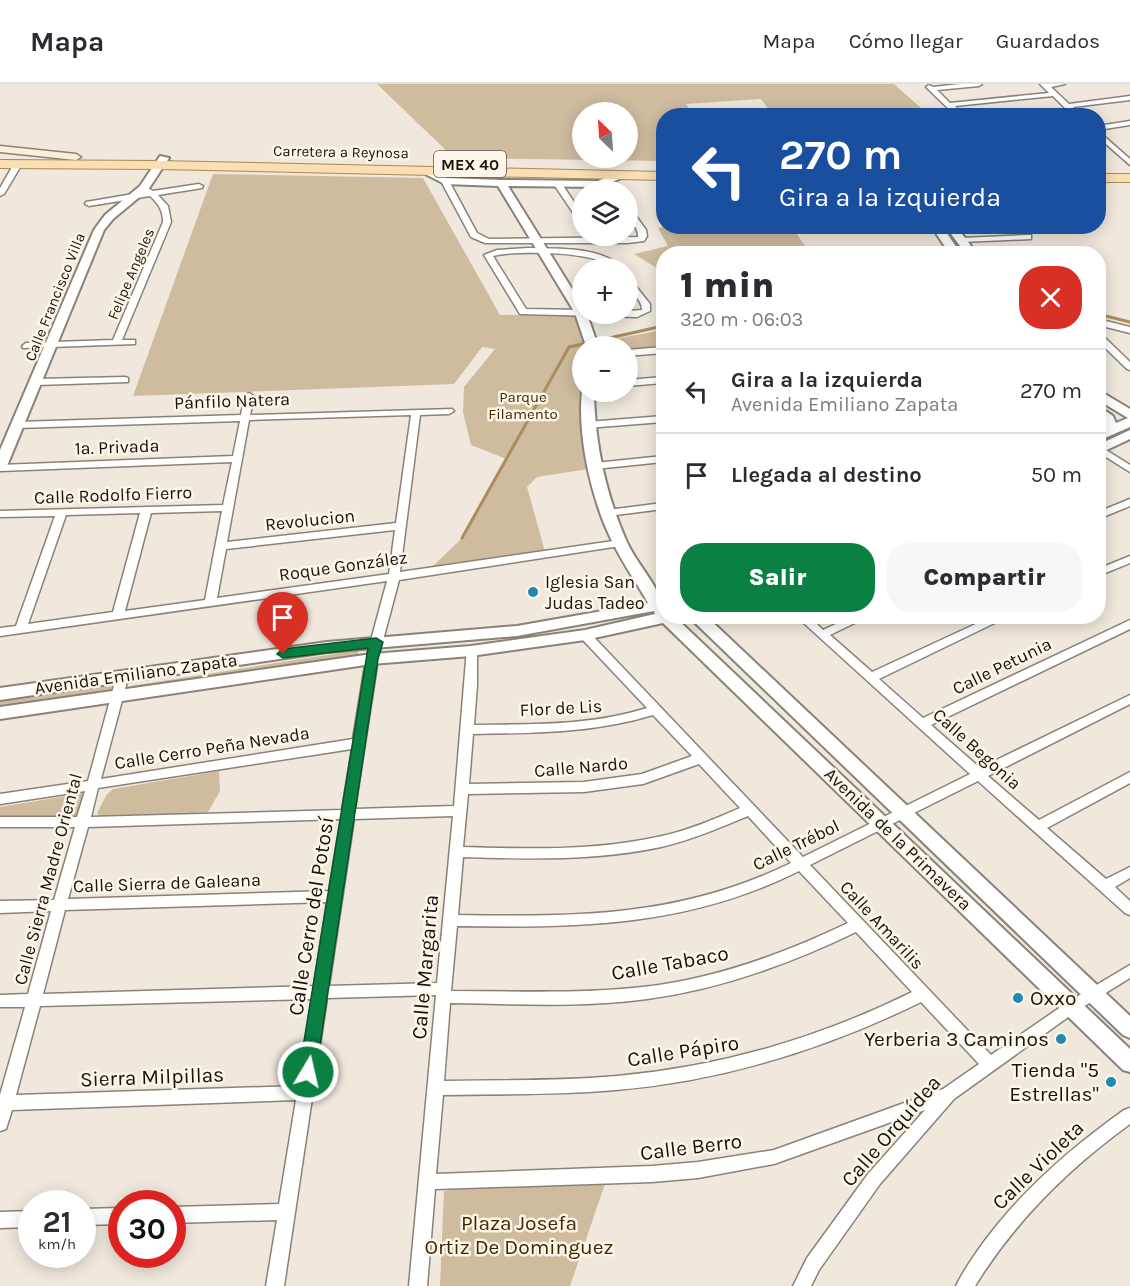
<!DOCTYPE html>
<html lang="es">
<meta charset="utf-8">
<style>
body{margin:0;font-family:Karla,sans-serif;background:#f7f7f7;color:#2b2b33;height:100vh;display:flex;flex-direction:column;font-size:22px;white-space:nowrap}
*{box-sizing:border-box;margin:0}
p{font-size:20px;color:#7c7c81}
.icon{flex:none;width:33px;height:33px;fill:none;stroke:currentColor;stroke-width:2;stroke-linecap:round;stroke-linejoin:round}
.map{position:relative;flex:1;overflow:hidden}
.details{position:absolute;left:656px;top:162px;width:450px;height:378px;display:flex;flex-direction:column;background:#fff;border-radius:24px;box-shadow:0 3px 15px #0003}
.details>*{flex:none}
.guide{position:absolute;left:656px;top:24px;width:450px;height:126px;border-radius:24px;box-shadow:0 3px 15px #0003;background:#1a4fa0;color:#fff;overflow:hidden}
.needle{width:39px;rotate:335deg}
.buttons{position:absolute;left:572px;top:18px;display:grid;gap:12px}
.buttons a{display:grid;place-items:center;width:66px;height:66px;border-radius:50%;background:#fff;box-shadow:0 3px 15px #0003;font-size:30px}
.speed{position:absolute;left:18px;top:1106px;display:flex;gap:12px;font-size:30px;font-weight:700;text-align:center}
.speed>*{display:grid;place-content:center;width:78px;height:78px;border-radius:50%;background:#fff;box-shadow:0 3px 15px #0003;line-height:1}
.speed small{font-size:15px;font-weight:400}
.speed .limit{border:9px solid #d22;background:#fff;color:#111}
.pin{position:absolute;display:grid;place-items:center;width:51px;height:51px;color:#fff;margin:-62px -26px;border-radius:50% 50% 50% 0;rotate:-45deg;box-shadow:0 0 6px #0007}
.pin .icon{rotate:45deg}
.me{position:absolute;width:66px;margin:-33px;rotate:9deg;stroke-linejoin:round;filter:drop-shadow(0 0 4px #0008)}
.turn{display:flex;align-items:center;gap:21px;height:126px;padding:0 24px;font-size:27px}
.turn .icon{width:78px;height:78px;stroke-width:2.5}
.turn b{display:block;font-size:42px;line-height:51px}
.round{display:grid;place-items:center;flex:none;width:63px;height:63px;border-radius:24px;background:#f7f7f7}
.overview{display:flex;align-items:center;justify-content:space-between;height:102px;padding:0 24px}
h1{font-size:36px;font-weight:800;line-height:45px}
.action{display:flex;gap:12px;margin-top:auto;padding:12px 24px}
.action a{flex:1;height:69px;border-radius:24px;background:#0b8043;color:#fff;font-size:24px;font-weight:800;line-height:69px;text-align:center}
.action a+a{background:#f7f7f7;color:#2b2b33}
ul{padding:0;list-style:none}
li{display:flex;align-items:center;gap:18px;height:84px;padding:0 24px;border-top:2px solid #e1e1e2}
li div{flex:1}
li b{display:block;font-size:22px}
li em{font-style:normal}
header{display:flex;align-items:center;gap:36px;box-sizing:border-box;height:84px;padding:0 30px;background:#fff;border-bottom:2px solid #e1e1e2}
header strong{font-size:28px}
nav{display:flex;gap:33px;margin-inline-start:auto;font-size:21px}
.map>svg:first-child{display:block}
</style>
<header>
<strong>Mapa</strong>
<nav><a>Mapa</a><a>Cómo llegar</a><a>Guardados</a></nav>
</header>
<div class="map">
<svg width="1130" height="1202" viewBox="0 0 1130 1202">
<rect width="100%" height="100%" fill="#f0e8dc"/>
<g fill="#cfbc9f" fill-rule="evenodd">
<path d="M 377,0 L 894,0 L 929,31 L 773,31 L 761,15 L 686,20 L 694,31 L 663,32 L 663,77 L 454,74 ZM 582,28 L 627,28 L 627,74 L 582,74 Z"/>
<path d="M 213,90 L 423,94 L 500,231 L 574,230 L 587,257 L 587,262 L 582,262 L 579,331 L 588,385 L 537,393 L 527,403 L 546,471 L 428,487 L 462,454 L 506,375 L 471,361 L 463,328 L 464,303 L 495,265 L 482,263 L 454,300 L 133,312 Z"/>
<path d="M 671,142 L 792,143 L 810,169 L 663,170 L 663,188 L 634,170 L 668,162 L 658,144 Z"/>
<path d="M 663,246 L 663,266 L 627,269 L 627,262 L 592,262 L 592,259 Z"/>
<path d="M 358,566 L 360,580 L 131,612 L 131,602 Z"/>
<path d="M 117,598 L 114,615 L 0,632 L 0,617 Z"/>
<path d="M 219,687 L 220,707 L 208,728 L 105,737 L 102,736 L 97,729 L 107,710 L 113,705 Z"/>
<path d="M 90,708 L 80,735 L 0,737 L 0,723 Z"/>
<path d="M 606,1097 L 570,1202 L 440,1202 L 444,1107 L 506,1100 Z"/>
</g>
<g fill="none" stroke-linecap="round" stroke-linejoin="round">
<g stroke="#ab8c5d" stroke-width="3">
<path d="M 1098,230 L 1130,238"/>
<path d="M 462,454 L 569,263 L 663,242"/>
</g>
<g stroke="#8a8277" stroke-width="3">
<g id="minor">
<path d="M 960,0 L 982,0 L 979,2 L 937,6 L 950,19 L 1049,9 L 1040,0 L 1065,0 L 1051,3 L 1069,20 L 1130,12 L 1130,16 L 1073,23 L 1076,27 L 1073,29 L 1019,32 L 1066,25 L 1053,12 L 955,22 L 964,32 L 956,32 L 926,3 L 929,1 L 933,3 Z"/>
<path d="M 1130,37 L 1130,41 L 1098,46 L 1098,42 Z"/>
<path d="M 1098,47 L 1130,75 L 1130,81 L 1098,53 Z"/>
<path d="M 15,78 L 22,80 L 4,110 L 0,112 L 0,104 Z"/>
<path d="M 442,95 L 449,97 L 477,149 L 489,155 L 638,153 C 639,142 627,136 627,124 L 630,124 L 646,146 L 647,152 L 644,157 L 627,159 L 485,159 L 471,153 L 441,97 Z"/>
<path d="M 603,96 L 609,96 L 615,106 L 608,106 L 602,98 Z"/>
<path d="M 554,97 L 560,97 L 582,130 L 582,138 L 578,136 L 553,99 Z"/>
<path d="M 199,100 L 203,102 L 202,104 L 158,111 L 168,122 L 171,138 L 122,256 L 135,256 L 135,260 L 23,264 L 22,262 L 26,259 L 113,256 L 163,138 C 163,127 159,120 150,112 L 89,122 L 85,120 L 86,118 L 145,108 L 140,104 L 144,102 L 153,107 Z"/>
<path d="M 1028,151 L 1031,151 L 1031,155 L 962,158 L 958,156 L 962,154 Z"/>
<path d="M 528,164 C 555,165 603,162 621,184 L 613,184 C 596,167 517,166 493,172 L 526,225 L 582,226 L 582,230 L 627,230 L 627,227 L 642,226 C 642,213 627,208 627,194 L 630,195 L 650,220 L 650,227 L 637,233 L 520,230 L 484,171 L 497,166 Z"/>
<path d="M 1098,235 L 1130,243 L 1130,249 L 1098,241 Z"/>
<path d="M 1098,249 L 1101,250 L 1130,278 L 1130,286 L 1127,285 L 1098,257 Z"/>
<path d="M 663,263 L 663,269 L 627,272 L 627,266 Z"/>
<path d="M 125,293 L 128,294 L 128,298 L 37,301 L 32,298 L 37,295 Z"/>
<path d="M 663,293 L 663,299 L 627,302 L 627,296 Z"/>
<path d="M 249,309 L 254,312 L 250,331 L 452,325 L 454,327 L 449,330 L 420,331 L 400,488 L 620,456 L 625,459 L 620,462 L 399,496 L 378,575 L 355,725 L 454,722 L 467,564 L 471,563 L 477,567 L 477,601 L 474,641 C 532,640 591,642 647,624 L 581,554 L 579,551 L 585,547 L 589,548 L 803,773 L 970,690 L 796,532 L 809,532 L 823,546 L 853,532 L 869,532 L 830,551 L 872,588 L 993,532 L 1009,532 L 879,595 L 923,634 L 1130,536 L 1130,545 L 931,641 L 980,684 L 1130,611 L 1130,620 L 988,692 L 1039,736 L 1130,688 L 1130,699 L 1047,744 L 1106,795 L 1130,783 L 1130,794 L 1115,803 L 1130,817 L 1130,831 L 1125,829 L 978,697 L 810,781 L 991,971 L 1068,918 L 1130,881 L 1130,894 L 1078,926 L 954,1015 L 880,1100 L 819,1186 L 811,1202 L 793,1202 L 807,1174 L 868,1090 L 925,1026 L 774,1080 L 698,1094 L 652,1098 L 435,1105 L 427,1202 L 409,1202 L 436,911 L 327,914 L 284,1202 L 266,1202 L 277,1136 L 172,1139 L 172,1123 L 279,1120 L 296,1016 L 12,1026 L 6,1045 L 0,1047 L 0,1011 L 25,923 L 0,923 L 0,911 L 28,910 L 51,827 L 0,829 L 0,817 L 54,816 L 75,743 L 0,743 L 0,733 L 77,733 L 85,707 L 0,720 L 0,710 L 88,697 L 116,594 L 122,590 L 128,594 L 101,695 L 353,655 L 366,575 L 387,497 L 0,552 L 0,544 L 16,542 L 55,432 L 0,433 L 0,427 L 223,421 L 232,378 L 0,387 L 0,381 L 233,372 L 240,337 L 17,344 L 12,341 L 17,338 L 241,331 L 244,312 ZM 411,331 L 396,439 L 227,458 L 249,336 ZM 222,427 L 205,516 L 125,527 L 151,429 ZM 140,429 L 113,528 L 28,540 L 66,431 ZM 395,446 L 389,490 L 217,514 L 226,465 ZM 653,631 L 692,672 L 642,690 L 584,698 L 469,700 L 473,650 C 534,649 594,649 653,631 ZM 352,665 L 342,726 L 91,733 L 98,704 ZM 699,680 L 740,724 C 715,735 689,746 662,752 C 597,767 529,765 463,763 L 468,710 L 584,708 L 643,700 ZM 453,732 L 437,899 L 329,902 L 354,735 ZM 748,732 L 791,779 C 681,833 578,833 458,831 L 463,773 C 528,775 596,777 661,763 C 691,756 719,744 748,732 ZM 341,735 L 329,807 L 68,815 L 88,743 ZM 799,787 L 848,839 C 783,870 715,895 643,903 C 580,910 515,907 451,907 L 457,842 C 579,844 687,843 799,787 ZM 327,818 L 314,902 L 43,910 L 65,826 ZM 856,848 L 912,908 C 819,954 720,983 617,992 C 559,997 501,996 444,997 L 450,919 C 516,920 582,924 647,915 C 720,905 790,880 856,848 ZM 312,915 L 298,1002 L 16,1011 L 40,922 ZM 921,918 L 979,980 L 943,1005 L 774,1066 L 698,1078 L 652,1082 L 436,1090 L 443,1011 C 500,1010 558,1011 616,1006 C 723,997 825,965 921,918 Z"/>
<path d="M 663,332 L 663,338 L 587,344 L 582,341 L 587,338 Z"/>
<path d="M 1098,361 L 1130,381 L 1130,388 L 1098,368 Z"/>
<path d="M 663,372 L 663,378 L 595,385 L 590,382 L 595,379 Z"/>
<path d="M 1130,415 L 1130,422 L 1098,435 L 1098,428 Z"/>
<path d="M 663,419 L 663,425 L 608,432 L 603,429 L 608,426 Z"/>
<path d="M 1130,472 L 1130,479 L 1098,492 L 1098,485 Z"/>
<path d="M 1130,1024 L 1130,1040 C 1068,1085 1015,1137 975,1202 L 956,1202 C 963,1187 974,1172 983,1159 C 1022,1106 1071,1064 1124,1026 Z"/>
<path d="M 122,1124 L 122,1140 L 82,1141 L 82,1125 Z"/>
<path d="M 32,1127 L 32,1143 L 0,1144 L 0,1128 Z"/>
</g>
</g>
<g stroke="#8a8277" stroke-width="4">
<g id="tertiary">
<path d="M 160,72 L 169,74 L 148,106 L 113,135 L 104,146 L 7,382 L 0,386 L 0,366 L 94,146 L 105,131 L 140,102 Z"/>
<path d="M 421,84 L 429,84 L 447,94 L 501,96 L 598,97 L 616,89 L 624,89 L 624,93 L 600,103 L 508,102 L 582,221 L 582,230 L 587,230 L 598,262 L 586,262 L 575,229 L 498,102 L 445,100 L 421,88 Z"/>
<path d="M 931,142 L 942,142 L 961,170 L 950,170 Z"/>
<path d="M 945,142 L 956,142 L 977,170 L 966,170 Z"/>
<path d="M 1098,306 L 1130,325 L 1130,343 L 1098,357 L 1098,348 L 1105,345 L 1098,333 L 1098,322 L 1113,332 L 1116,339 L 1128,334 L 1098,316 Z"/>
<path d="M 582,307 L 594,308 C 595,360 605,408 626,456 C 638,484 663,503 663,532 L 678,532 L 676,534 L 1130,965 L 1130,988 L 1123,986 L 663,539 L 585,556 L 471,572 L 372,580 L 0,635 L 0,623 L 372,570 L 471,562 L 585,546 L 655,530 L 654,527 L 517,552 L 327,568 L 0,616 L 0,604 L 327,558 L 517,542 L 648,519 C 637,499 623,480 613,459 C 592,418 577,353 582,307 Z"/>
<path d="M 1130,346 L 1130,355 L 1098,370 L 1098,361 Z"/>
<path d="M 688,532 L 706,532 L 1130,932 L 1130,954 L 1123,951 Z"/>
</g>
</g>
<g stroke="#8a8277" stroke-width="3">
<path id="secondary" d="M 0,62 L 76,70 L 81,73 L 76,76 L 0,68 Z"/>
</g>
<g stroke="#a8895a" stroke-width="2">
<g id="primary">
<path d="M 0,76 L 159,77 L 663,88 L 663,96 L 159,85 L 0,84 Z"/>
<rect x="1098" y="90" width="32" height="8"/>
</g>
</g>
<use href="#minor" fill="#fff" fill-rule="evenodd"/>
<use href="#tertiary" fill="#fff" fill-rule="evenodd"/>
<use href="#secondary" fill="#fcefda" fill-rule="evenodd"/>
<use href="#primary" fill="#fadfb4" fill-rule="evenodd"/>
</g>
<path fill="#0b8043" stroke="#07532c" stroke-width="1.5" d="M 376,554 L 383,558 L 378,575 L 316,988 L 314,994 L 308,996 L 301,994 L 299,988 L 368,564 L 283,574 L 277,570 L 283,565 Z"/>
<g fill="#1e8ab1" stroke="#fef5e9" stroke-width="2">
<circle cx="533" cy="508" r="6"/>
<circle cx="1018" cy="914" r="6"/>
<circle cx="1061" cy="955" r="6"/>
<circle cx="1111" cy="998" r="6"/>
</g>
<g text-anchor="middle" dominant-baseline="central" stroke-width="5" stroke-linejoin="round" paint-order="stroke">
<g font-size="15" fill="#16130f" stroke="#fef5e9">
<text transform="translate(341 68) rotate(1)">Carretera a Reynosa</text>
<text transform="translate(131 190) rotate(-67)">Felipe Angeles</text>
<text transform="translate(55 213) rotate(-68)">Calle Francisco Villa</text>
</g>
<g font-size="15" fill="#3e2800" stroke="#fef5e9">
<text x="523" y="313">Parque<tspan x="523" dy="17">Filamento</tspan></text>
</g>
<rect fill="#fef5e9" stroke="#5c5750" stroke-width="1.5" x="434" y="67" width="72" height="26" rx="4.5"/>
<g font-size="16" font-weight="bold" fill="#16130f">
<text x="470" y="80">MEX 40</text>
</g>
<g font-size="18" fill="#16130f" stroke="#fef5e9">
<text transform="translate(232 317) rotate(-2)">Pánfilo Natera</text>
<text transform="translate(117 363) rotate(-2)">1a. Privada</text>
<text transform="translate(113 411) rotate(-2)">Calle Rodolfo Fierro</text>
<text transform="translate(310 436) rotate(-6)">Revolucion</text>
<text transform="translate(343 482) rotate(-8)">Roque González</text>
<text transform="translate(1002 582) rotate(-26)">Calle Petunia</text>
<text transform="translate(136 590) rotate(-8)">Avenida Emiliano Zapata</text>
<text transform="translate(561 624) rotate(-3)">Flor de Lis</text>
<text transform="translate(212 664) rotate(-9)">Calle Cerro Peña Nevada</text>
<text transform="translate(977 665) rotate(42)">Calle Begonia</text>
<text transform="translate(581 683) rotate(-5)">Calle Nardo</text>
<text transform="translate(898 755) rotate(44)">Avenida de la Primavera</text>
<text transform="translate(796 761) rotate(-26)">Calle Trébol</text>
<text transform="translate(48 795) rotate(-75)">Calle Sierra Madre Oriental</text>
<text transform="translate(167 799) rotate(-2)">Calle Sierra de Galeana</text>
<text transform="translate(882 841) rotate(47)">Calle Amarilis</text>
</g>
<g font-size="18" fill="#16130f" stroke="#fef5e9" text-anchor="start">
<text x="545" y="498">Iglesia San<tspan x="545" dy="21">Judas Tadeo</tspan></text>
</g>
<g font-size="21" fill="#16130f" stroke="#fef5e9">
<text transform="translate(311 832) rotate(-81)">Calle Cerro del Potosí</text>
<text transform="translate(670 879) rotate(-10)">Calle Tabaco</text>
<text transform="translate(425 883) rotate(-85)">Calle Margarita</text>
<text transform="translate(683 967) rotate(-9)">Calle Pápiro</text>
<text transform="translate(152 993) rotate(-2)">Sierra Milpillas</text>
<text transform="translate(891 1047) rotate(-49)">Calle Orquídea</text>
<text transform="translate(691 1063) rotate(-7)">Calle Berro</text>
<text transform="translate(1038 1081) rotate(-44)">Calle Violeta</text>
</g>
<g font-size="21" fill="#16130f" stroke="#fef5e9" text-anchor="end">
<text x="1030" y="914" text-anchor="start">Oxxo</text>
<text x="1049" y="955">Yerberia 3 Caminos</text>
<text x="1099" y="986">Tienda "5<tspan x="1099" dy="24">Estrellas"</tspan></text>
</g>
<g font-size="21" fill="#3e2800" stroke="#fef5e9">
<text x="519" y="1139">Plaza Josefa<tspan x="519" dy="24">Ortiz De Dominguez</tspan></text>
</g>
</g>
</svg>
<div class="buttons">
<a><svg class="needle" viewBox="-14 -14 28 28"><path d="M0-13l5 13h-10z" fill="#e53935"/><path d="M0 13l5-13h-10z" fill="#7c7c81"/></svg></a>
<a><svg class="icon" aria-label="layers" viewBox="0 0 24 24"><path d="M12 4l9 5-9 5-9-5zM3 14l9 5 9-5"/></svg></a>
<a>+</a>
<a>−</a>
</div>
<div class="speed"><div>21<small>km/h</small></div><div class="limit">30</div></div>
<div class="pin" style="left:283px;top:570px;background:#d93025"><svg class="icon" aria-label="arrive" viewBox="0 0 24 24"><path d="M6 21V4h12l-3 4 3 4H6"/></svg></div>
<svg class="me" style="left:308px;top:988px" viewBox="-20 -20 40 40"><circle r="17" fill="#0b8043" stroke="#fff" stroke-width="3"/><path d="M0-11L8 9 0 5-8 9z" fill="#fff"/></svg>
<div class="guide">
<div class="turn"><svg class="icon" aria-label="left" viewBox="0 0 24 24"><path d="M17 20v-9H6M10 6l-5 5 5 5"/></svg><div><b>270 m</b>Gira a la izquierda</div></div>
</div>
<section class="details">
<div class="overview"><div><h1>1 min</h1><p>320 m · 06:03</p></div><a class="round" style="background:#d93025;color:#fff"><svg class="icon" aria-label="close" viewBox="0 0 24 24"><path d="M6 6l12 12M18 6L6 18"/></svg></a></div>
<ul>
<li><svg class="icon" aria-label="left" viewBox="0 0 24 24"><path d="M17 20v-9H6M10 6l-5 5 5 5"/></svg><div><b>Gira a la izquierda</b><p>Avenida Emiliano Zapata</p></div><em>270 m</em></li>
<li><svg class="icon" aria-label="arrive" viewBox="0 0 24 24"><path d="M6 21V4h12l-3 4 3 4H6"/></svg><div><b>Llegada al destino</b></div><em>50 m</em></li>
</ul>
<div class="action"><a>Salir</a><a>Compartir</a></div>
</section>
</div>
